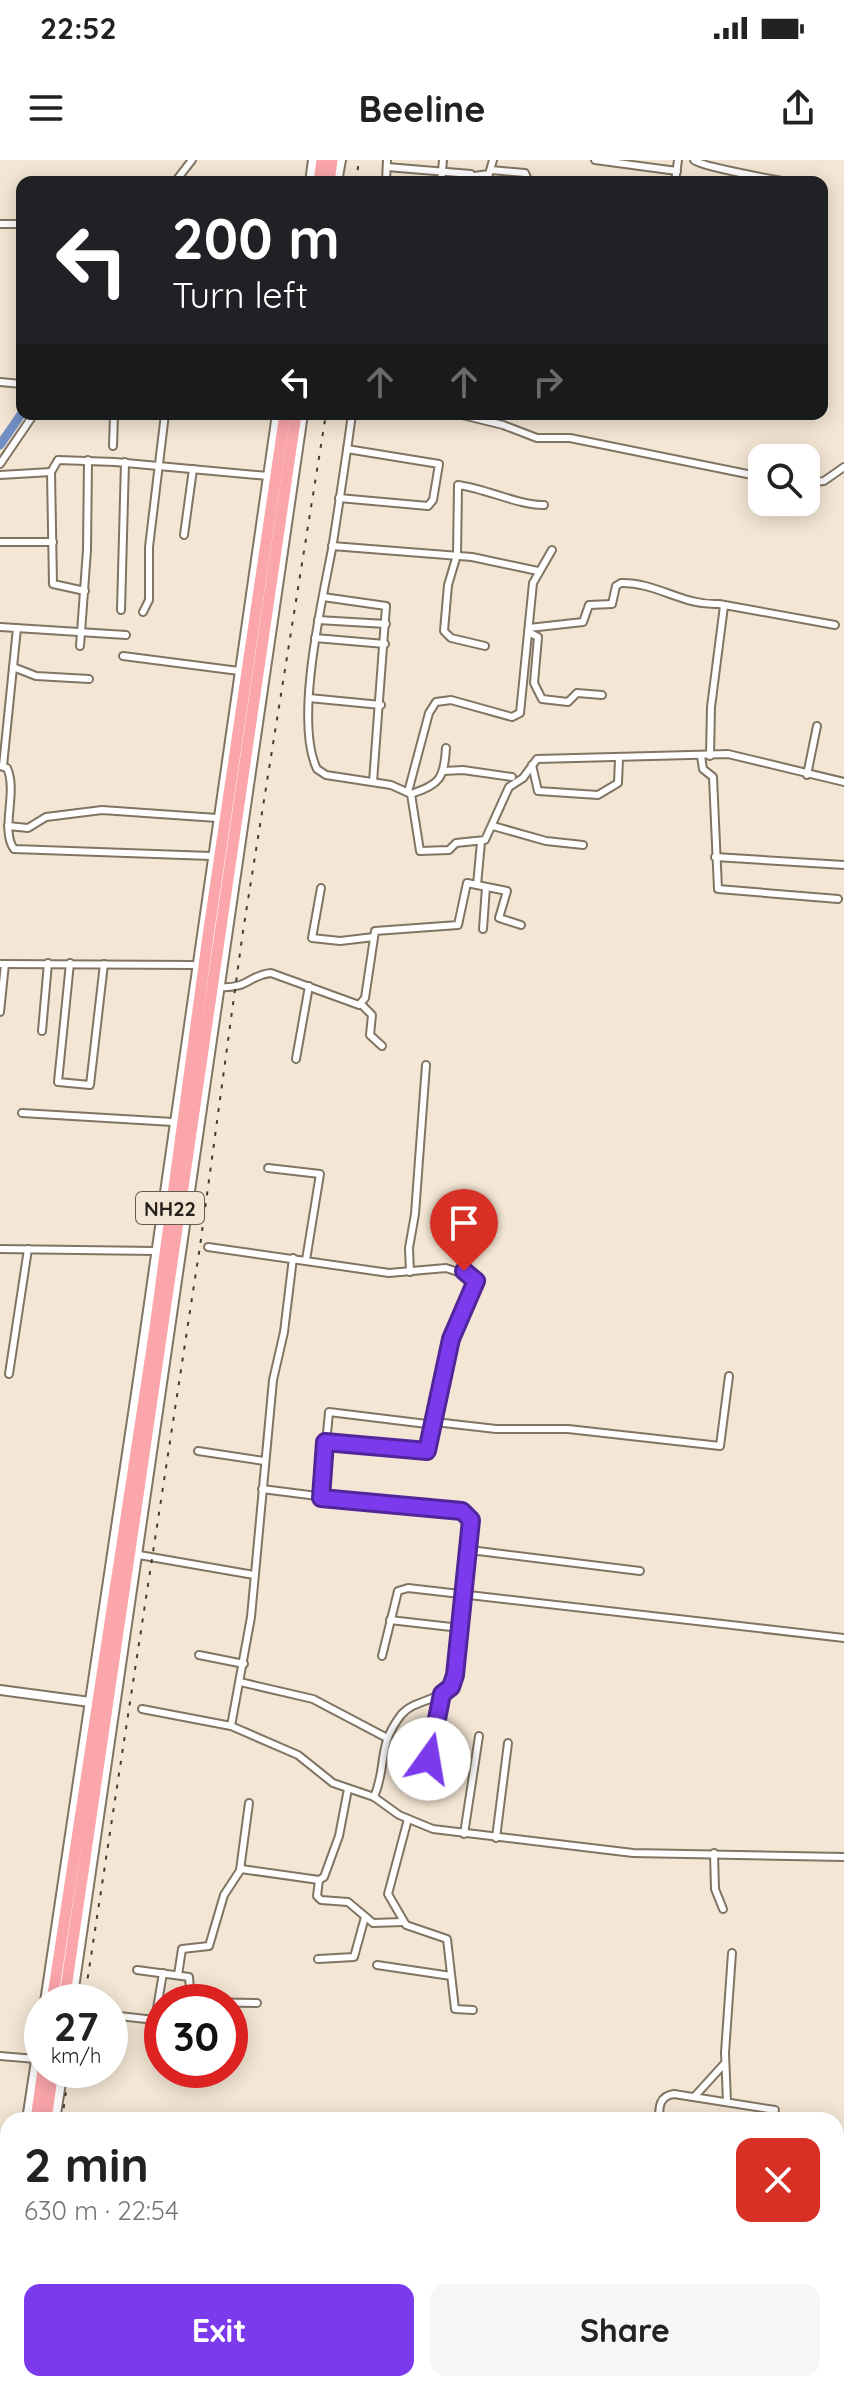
<!DOCTYPE html>
<meta charset="utf-8">
<style>
body{margin:0;font-family:Quicksand,sans-serif;background:#f6f6f6;color:#222;height:100vh;display:flex;flex-direction:column;font-size:30px;white-space:nowrap}
*{box-sizing:border-box;margin:0}
p{font-size:26px;color:#767676}
.icon{flex:none;width:44px;height:44px;fill:none;stroke:currentColor;stroke-width:2;stroke-linecap:round;stroke-linejoin:round}
.map{position:relative;flex:1;overflow:hidden}
.sheet{position:absolute;left:0px;top:1952px;width:844px;height:280px;display:flex;flex-direction:column;background:#fff;border-radius:24px 24px 0 0;box-shadow:0 4px 20px #0003}
.sheet>*{flex:none}
.hud{position:absolute;left:16px;top:16px;width:812px;height:244px;border-radius:16px;box-shadow:0 4px 20px #0003;background:#202124;color:#fff;overflow:hidden}
.fabs{position:absolute;left:748px;top:284px;display:grid;gap:16px}
.fabs a{display:grid;place-items:center;width:72px;height:72px;border-radius:16px;background:#fff;box-shadow:0 4px 20px #0003;font-size:40px}
.speed{position:absolute;left:24px;top:1824px;display:flex;gap:16px;font-size:40px;font-weight:700;text-align:center}
.speed>*{display:grid;place-content:center;width:104px;height:104px;border-radius:50%;background:#fff;box-shadow:0 4px 20px #0003;line-height:1}
.speed small{font-size:20px;font-weight:400}
.speed .limit{border:12px solid #d22;background:#fff;color:#111}
.pin{position:absolute;display:grid;place-items:center;width:68px;height:68px;color:#fff;margin:-82px -34px;border-radius:50% 50% 50% 0;rotate:-45deg;box-shadow:0 0 8px #0007}
.pin .icon{rotate:45deg}
.me{position:absolute;width:88px;margin:-44px;rotate:13deg;stroke-linejoin:round;filter:drop-shadow(0 0 6px #0008)}
.turn{display:flex;align-items:center;gap:28px;height:168px;padding:0 24px;font-size:36px}
.turn .icon{width:104px;height:104px;stroke-width:2.5}
.turn b{display:block;font-size:56px;line-height:68px}
.lanes{display:flex;align-items:center;height:76px;padding:0 24px;background:#0003;justify-content:center;gap:40px;direction:ltr}
.lanes .off{opacity:.35}
.round{display:grid;place-items:center;flex:none;width:84px;height:84px;border-radius:16px;background:#f6f6f6}
.headline{display:flex;align-items:center;justify-content:space-between;height:136px;padding:0 24px}
h1{font-size:48px;font-weight:700;line-height:60px}
.button{display:flex;gap:16px;margin-top:auto;padding:16px 24px}
.button a{flex:1;height:92px;border-radius:16px;background:#7c3aed;color:#fff;font-size:32px;font-weight:700;line-height:92px;text-align:center}
.button a+a{background:#f6f6f6;color:#222}
.status{display:flex;justify-content:space-between;align-items:center;height:56px;padding:0 40px;background:#fff;direction:ltr}
.status svg{height:22px;fill:currentColor}
header{display:flex;justify-content:space-between;align-items:center;height:104px;padding:0 24px;background:#fff;font-size:36px;font-weight:700}
.map>svg:first-child{display:block}
</style>
<div class="status"><b>22:52</b><svg viewBox="0 0 49 12"><path d="M0 12V9h3v3zM5 12V6h3v6zM10 12V3h3v9zM15 12V0h3v12zM26 1h20v11H26zM47 4h2v5h-2z"/></svg></div>
<header><svg class="icon" aria-label="menu" viewBox="0 0 24 24"><path d="M4 6h16M4 12h16M4 18h16"/></svg>Beeline<svg class="icon" aria-label="share" viewBox="0 0 24 24"><path d="M12 15V3M7 8l5-5 5 5M5 13v7h14v-7"/></svg></header>
<div class="map">
<svg width="844" height="2232" viewBox="0 0 844 2232">
<rect width="100%" height="100%" fill="#f4e6d4"/>
<g fill="none" stroke-linecap="round" stroke-linejoin="round">
<path stroke="#718fc4" stroke-width="9" d="M 0,285 L 22,253"/>
<g stroke="#807463" stroke-width="10">
<g id="minor">
<path d="M 595,0 L 677,11"/>
<path d="M 694,0 C 699,6 775,20 789,22"/>
<path d="M 387,7 L 471,14 L 475,22"/>
<path d="M 491,10 L 525,13 L 529,22"/>
<path d="M 474,16 L 489,14 L 493,0"/>
<path d="M 175,22 L 192,0"/>
<path d="M 386,22 L 387,0"/>
<path d="M 441,22 L 443,0"/>
<path d="M 675,22 L 678,0"/>
<path d="M 0,64 L 22,64"/>
<path d="M 0,222 L 22,224"/>
<path d="M 352,254 C 346,299 339,344 332,389 C 322,441 294,562 317,609 L 326,615 L 391,625 L 411,634 L 420,691 L 449,690 L 456,683 L 485,680 L 509,627 L 523,618 L 537,599 L 728,594 L 844,622"/>
<path d="M 458,254 L 503,265 L 537,278 L 570,278 L 762,317"/>
<path d="M 113,286 L 114,254"/>
<path d="M 0,304 L 34,254"/>
<path d="M 0,315 L 51,312"/>
<path d="M 806,323 L 824,321 L 844,307"/>
<path d="M 339,338 L 428,346 L 433,340 L 439,304 L 347,289"/>
<path d="M 184,375 L 193,309"/>
<path d="M 0,382 L 53,382"/>
<path d="M 332,386 L 472,397 L 538,411"/>
<path d="M 85,431 L 53,424 L 51,312 L 58,300 L 115,302 L 268,316"/>
<path d="M 323,437 L 386,446 L 373,622"/>
<path d="M 121,450 L 125,302"/>
<path d="M 143,452 L 149,440 L 149,387 L 165,254"/>
<path d="M 318,460 L 386,464"/>
<path d="M 0,467 L 126,475"/>
<path d="M 529,468 L 583,462 L 589,445 L 612,444 L 616,426 L 621,423 C 656,422 683,446 719,444 L 835,465"/>
<path d="M 528,472 L 538,477 L 534,523 L 542,539 L 568,542 L 577,533 L 602,535"/>
<path d="M 315,478 L 385,484"/>
<path d="M 80,486 L 87,390 L 88,300"/>
<path d="M 485,486 L 451,478 L 444,471 L 448,425 L 457,395 L 458,325 C 484,328 521,346 544,345"/>
<path d="M 123,496 L 239,511"/>
<path d="M 13,507 L 36,516 L 89,519"/>
<path d="M 309,538 L 381,545"/>
<path d="M 701,596 L 703,609 L 713,617 L 718,729 L 838,739"/>
<path d="M 710,596 L 711,547 L 724,446"/>
<path d="M 532,605 L 538,631 L 598,635 L 618,623 L 619,599"/>
<path d="M 0,606 L 7,608 C 18,632 0,670 14,689 L 211,696"/>
<path d="M 3,606 L 17,468"/>
<path d="M 443,611 L 463,610 L 512,617"/>
<path d="M 807,615 L 817,566"/>
<path d="M 408,632 L 429,553 L 436,542 L 451,540 L 512,557 L 520,553 L 533,423 L 552,390"/>
<path d="M 411,634 C 439,624 444,620 446,588"/>
<path d="M 8,666 L 28,668 L 46,657 L 102,650 L 217,658"/>
<path d="M 493,666 L 546,681 L 583,685"/>
<path d="M 715,697 L 844,705"/>
<path d="M 477,725 L 481,682"/>
<path d="M 321,728 L 312,778 L 340,781 L 374,777"/>
<path d="M 483,769 L 486,727"/>
<path d="M 70,803 L 58,922 L 90,925 L 104,804"/>
<path d="M 0,804 L 196,805"/>
<path d="M 220,827 C 248,829 249,815 271,813 L 359,845 L 365,838 L 375,771 L 458,765 L 467,723 L 507,731 L 499,758 L 521,765"/>
<path d="M 361,844 L 372,855 L 370,875 L 382,886"/>
<path d="M 0,852 L 5,804"/>
<path d="M 42,871 L 48,803"/>
<path d="M 296,899 L 309,826"/>
<path d="M 22,953 L 173,962"/>
<path d="M 268,1008 L 320,1014 L 306,1100"/>
<path d="M 208,1087 L 389,1113 L 446,1108 L 476,1118 L 451,1179 L 427,1291 L 325,1282"/>
<path d="M 0,1089 L 156,1091"/>
<path d="M 410,1112 L 409,1088 L 415,1054 L 426,905"/>
<path d="M 9,1214 L 28,1089"/>
<path d="M 435,1262 L 496,1269 L 568,1269 L 720,1286 L 729,1216"/>
<path d="M 198,1291 L 264,1301"/>
<path d="M 262,1329 L 436,1351 L 462,1351 L 471,1360 L 453,1521 C 444,1542 415,1538 401,1555 C 376,1588 388,1604 374,1637"/>
<path d="M 321,1338 L 329,1252 L 435,1265"/>
<path d="M 470,1390 L 640,1411"/>
<path d="M 139,1395 L 254,1415"/>
<path d="M 390,1460 L 460,1468"/>
<path d="M 199,1495 L 244,1504"/>
<path d="M 382,1496 L 398,1431 L 408,1428 L 844,1478"/>
<path d="M 240,1522 L 313,1539 L 387,1578"/>
<path d="M 142,1549 L 231,1566 L 298,1595 L 333,1623 L 374,1637 L 399,1655 L 433,1669 L 633,1693 L 844,1697"/>
<path d="M 231,1566 L 251,1457 L 273,1220 L 284,1172 L 293,1098"/>
<path d="M 429,1599 L 442,1534"/>
<path d="M 408,1659 L 388,1734 L 406,1765 L 447,1779 L 455,1849 L 473,1850"/>
<path d="M 464,1674 L 479,1576"/>
<path d="M 496,1678 L 508,1583"/>
<path d="M 714,1693 L 715,1729 L 723,1749"/>
<path d="M 240,1710 L 249,1643"/>
<path d="M 319,1720 L 317,1736 L 321,1740 L 348,1742 L 373,1763 L 403,1762"/>
<path d="M 318,1799 L 354,1797 L 365,1757"/>
<path d="M 377,1805 L 451,1816"/>
<path d="M 137,1810 L 189,1817 L 191,1842 L 257,1843"/>
<path d="M 178,1815 L 182,1789 L 209,1786 L 224,1735 L 241,1709 L 319,1720 L 324,1717 L 339,1676 L 348,1629"/>
<path d="M 110,1855 L 155,1860 L 163,1813"/>
<path d="M 0,1896 L 36,1899"/>
<path d="M 695,1936 L 725,1903"/>
<path d="M 727,1942 L 725,1893 L 732,1793"/>
<path d="M 659,1960 C 659,1947 659,1936 674,1934 L 775,1950"/>
<path d="M 836,2095 L 844,2100"/>
<path d="M 836,2175 L 844,2183"/>
<path d="M 117,2232 L 119,2224"/>
<path d="M 321,2232 L 322,2224"/>
<path d="M 585,2232 L 586,2224"/>
</g>
</g>
<g stroke="#807463" stroke-width="12">
<g id="tertiary">
<path d="M 310,22 L 313,0"/>
<path d="M 337,22 L 341,0"/>
<path d="M 0,1530 L 90,1542"/>
<path d="M 45,1842 L 138,1220 L 277,254"/>
<path d="M 72,1842 L 303,254"/>
<path d="M 27,1960 L 42,1861"/>
<path d="M 55,1960 L 63,1910"/>
<path d="M 0,2148 L 8,2088"/>
<path d="M 16,2232 L 17,2224"/>
</g>
</g>
<g stroke="#fff" stroke-width="15">
<g id="trunk">
<path d="M 319,22 L 322,0"/>
<path d="M 329,22 L 332,0"/>
<path d="M 36,1960 L 43,1910"/>
<path d="M 46,1960 L 53,1910"/>
<path d="M 0,2203 L 8,2142"/>
<path d="M 7,2232 L 8,2224"/>
</g>
</g>
<use href="#minor" stroke="#fff" stroke-width="6"/>
<use href="#tertiary" stroke="#fff" stroke-width="8"/>
<use href="#trunk" stroke="#faa6ab" stroke-width="11"/>
<g stroke="#423c33" stroke-width="2" stroke-dasharray="4 8" stroke-linecap="butt">
<path d="M 356,22 L 359,0"/>
<path d="M 84,1842 L 200,1086 L 243,771 L 326,254"/>
<path d="M 62,1960 L 69,1910"/>
<path d="M 29,2232 L 30,2224"/>
</g>
<g stroke="#fff" stroke-width="15" stroke-linecap="butt">
<g id="trunk-bridge">
<path d="M 52,1842 L 155,1168 L 208,776 L 285,254"/>
<path d="M 64,1842 L 296,254"/>
</g>
</g>
<use href="#trunk-bridge" stroke="#faa6ab" stroke-width="11"/>
</g>
<g fill="none" stroke-linecap="round" stroke-linejoin="round">
<g stroke="#51269a" stroke-width="20">
<path id="route" d="M 429,1599 L 442,1534 L 451,1527 L 455,1515 L 471,1360 L 462,1351 L 321,1338 L 325,1282 L 427,1291 L 451,1179 L 476,1121 L 464,1111"/>
</g>
<use href="#route" stroke="#7c3aed" stroke-width="14"/>
</g>
<g text-anchor="middle" dominant-baseline="central" stroke-width="7" stroke-linejoin="round" paint-order="stroke">
<rect fill="#f4e6d4" stroke="#645c52" stroke-width="2" x="136" y="1032" width="68" height="32" rx="6"/>
<g font-size="20" font-weight="bold" fill="#26211a">
<text x="170" y="1048">NH22</text>
</g>
</g>
</svg>
<div class="fabs">
<a><svg class="icon" aria-label="search" viewBox="0 0 24 24"><circle cx="10" cy="10" r="6"/><path d="M15 15l6 6"/></svg></a>
</div>
<div class="speed"><div>27<small>km/h</small></div><div class="limit">30</div></div>
<div class="pin" style="left:464px;top:1111px;background:#d93025"><svg class="icon" aria-label="arrive" viewBox="0 0 24 24"><path d="M6 21V4h12l-3 4 3 4H6"/></svg></div>
<svg class="me" style="left:429px;top:1599px" viewBox="-20 -20 40 40"><circle r="19" fill="#fff"/><path d="M0-13L10 11 0 6-10 11z" fill="#7c3aed"/></svg>
<div class="hud">
<div class="turn"><svg class="icon" aria-label="left" viewBox="0 0 24 24"><path d="M17 20v-9H6M10 6l-5 5 5 5"/></svg><div><b>200 m</b>Turn left</div></div>
<div class="lanes"><svg class="icon" aria-label="left" viewBox="0 0 24 24"><path d="M17 20v-9H6M10 6l-5 5 5 5"/></svg><svg class="icon off" aria-label="ahead" viewBox="0 0 24 24"><path d="M12 20V5M6 11l6-6 6 6"/></svg><svg class="icon off" aria-label="ahead" viewBox="0 0 24 24"><path d="M12 20V5M6 11l6-6 6 6"/></svg><svg class="icon off" aria-label="right" viewBox="0 0 24 24"><path d="M7 20v-9h11M14 6l5 5-5 5"/></svg></div>
</div>
<section class="sheet">
<div class="headline"><div><h1>2 min</h1><p>630 m · 22:54</p></div><a class="round" style="background:#d93025;color:#fff"><svg class="icon" aria-label="close" viewBox="0 0 24 24"><path d="M6 6l12 12M18 6L6 18"/></svg></a></div>
<div class="button"><a>Exit</a><a>Share</a></div>
</section>
</div>
